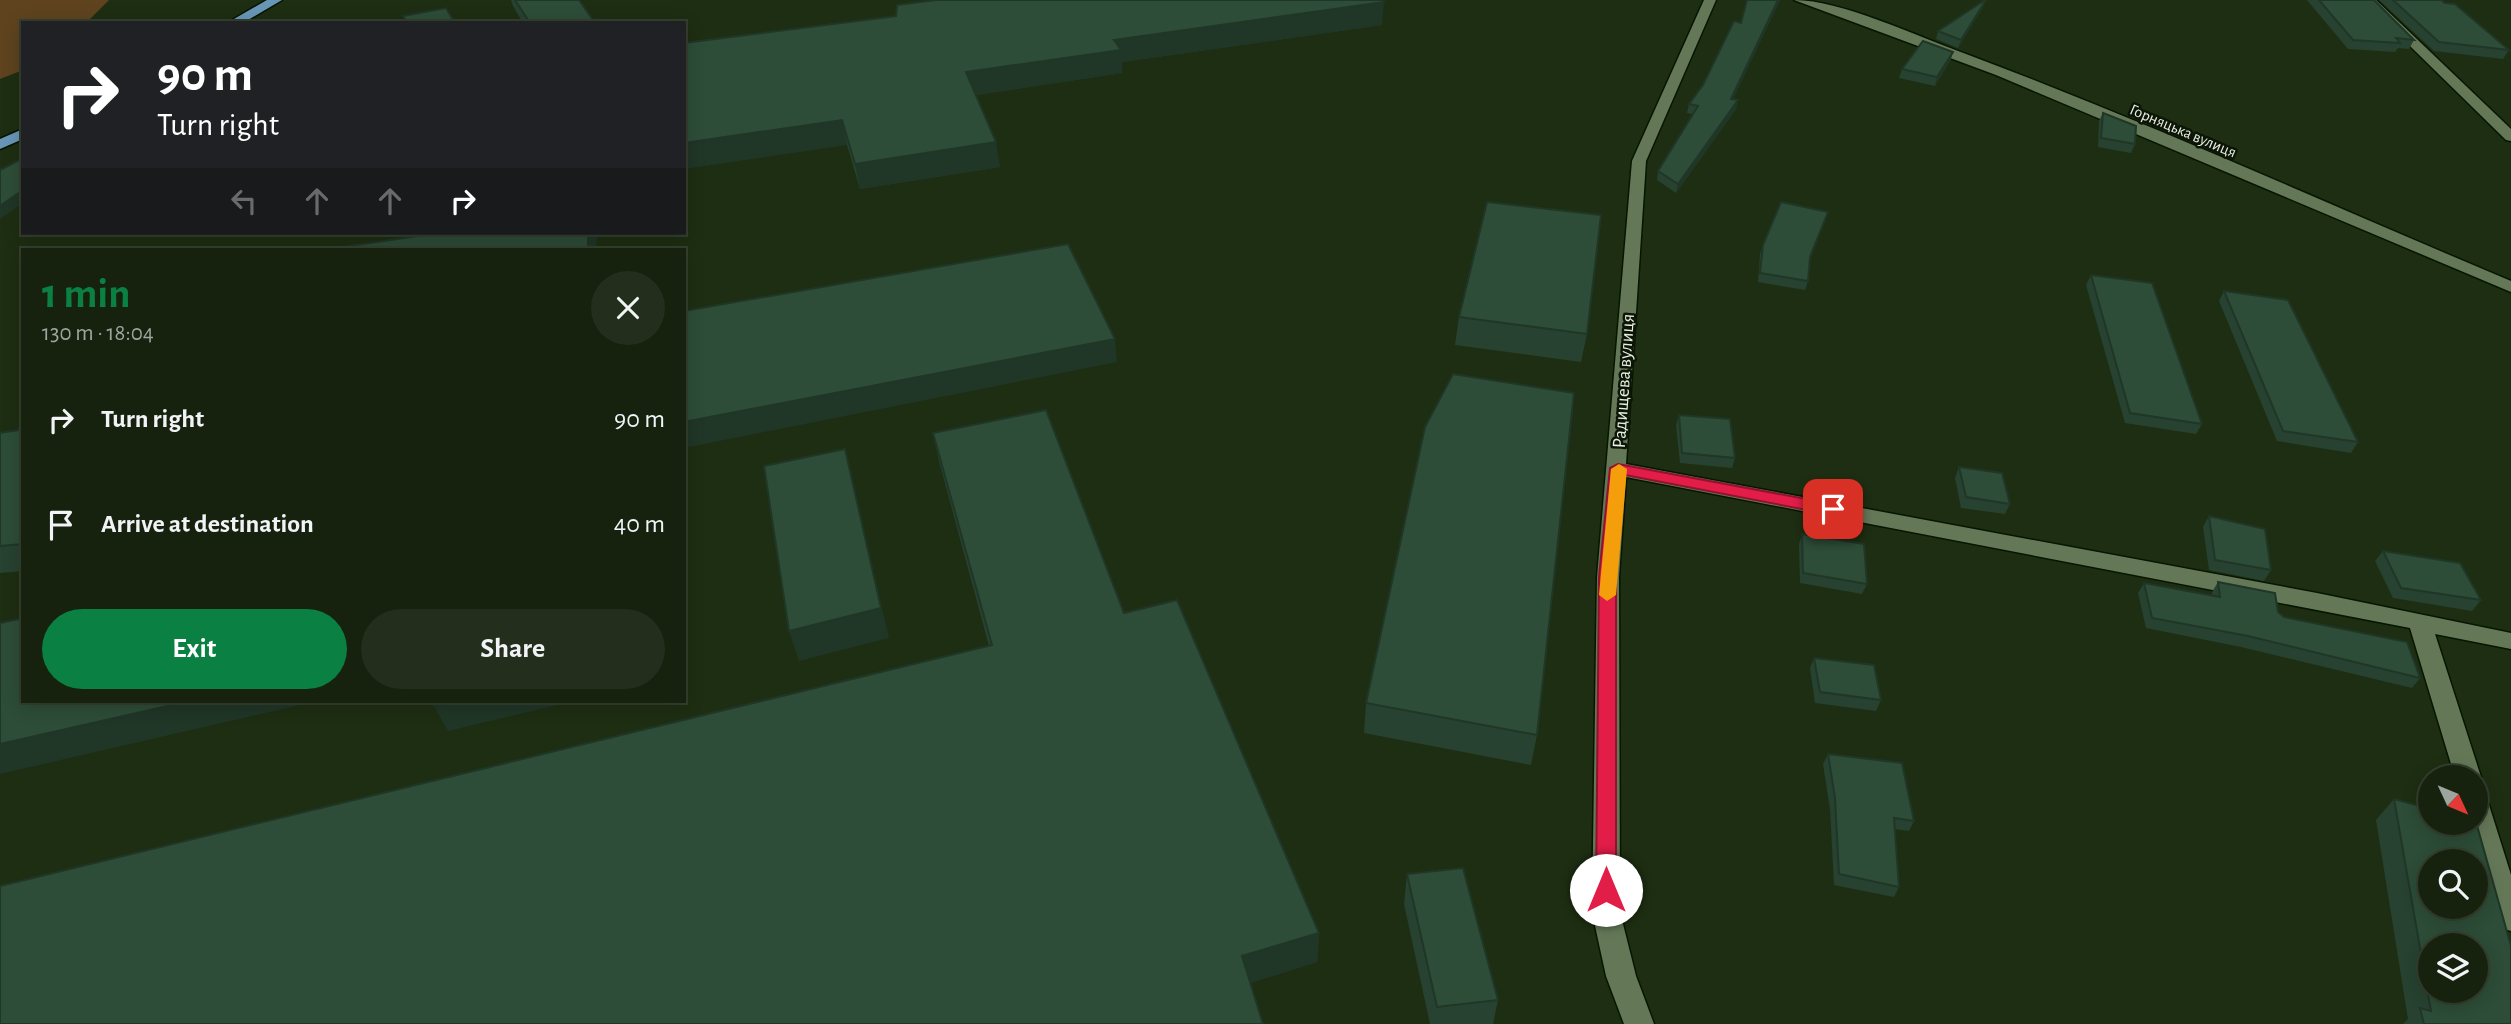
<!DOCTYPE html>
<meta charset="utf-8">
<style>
body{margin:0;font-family:"Alegreya Sans",sans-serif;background:#232f1c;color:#f1f3f6;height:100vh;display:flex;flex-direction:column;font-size:26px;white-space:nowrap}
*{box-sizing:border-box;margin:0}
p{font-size:23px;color:#9ea49e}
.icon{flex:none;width:38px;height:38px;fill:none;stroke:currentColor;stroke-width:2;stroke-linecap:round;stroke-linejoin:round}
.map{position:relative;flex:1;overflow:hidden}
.sheet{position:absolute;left:21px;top:248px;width:665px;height:455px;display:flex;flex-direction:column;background:#16220e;border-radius:0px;box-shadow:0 4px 18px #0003,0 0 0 2px #353f2e}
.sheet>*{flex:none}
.banner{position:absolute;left:21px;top:21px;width:665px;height:214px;border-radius:0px;box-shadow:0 4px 18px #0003,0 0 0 2px #353f2e;background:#202124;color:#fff;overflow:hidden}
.needle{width:46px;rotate:134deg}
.buttons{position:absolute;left:2418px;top:765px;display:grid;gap:14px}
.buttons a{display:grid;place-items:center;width:70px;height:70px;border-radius:50%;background:#16220e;box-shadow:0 4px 18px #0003,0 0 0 2px #353f2e;font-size:35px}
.pin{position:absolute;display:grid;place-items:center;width:60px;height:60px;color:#fff;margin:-30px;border-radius:14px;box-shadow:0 4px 10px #0006}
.me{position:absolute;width:77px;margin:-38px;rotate:0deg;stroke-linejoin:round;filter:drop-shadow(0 0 5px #0008)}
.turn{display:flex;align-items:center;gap:24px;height:147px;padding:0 21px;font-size:32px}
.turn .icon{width:91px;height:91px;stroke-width:2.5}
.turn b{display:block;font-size:49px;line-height:60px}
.lanes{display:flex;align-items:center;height:66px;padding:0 21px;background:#0003;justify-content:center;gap:35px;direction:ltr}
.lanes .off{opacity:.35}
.round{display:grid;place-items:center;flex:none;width:74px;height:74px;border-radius:37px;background:#232f1c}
.headline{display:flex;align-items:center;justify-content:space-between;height:119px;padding:0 21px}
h1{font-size:42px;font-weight:700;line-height:52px;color:#0b8043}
.button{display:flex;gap:14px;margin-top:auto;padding:14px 21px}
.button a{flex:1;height:80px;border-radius:42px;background:#0b8043;color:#fff;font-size:28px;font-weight:700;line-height:80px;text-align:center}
.button a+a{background:#232f1c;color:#f1f3f6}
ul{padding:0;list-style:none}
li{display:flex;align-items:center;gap:21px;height:105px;padding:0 21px}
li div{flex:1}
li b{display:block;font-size:26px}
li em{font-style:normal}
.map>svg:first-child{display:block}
</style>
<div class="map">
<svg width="2511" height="1024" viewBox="0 0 2511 1024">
<rect width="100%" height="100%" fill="#1e2e12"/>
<path fill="#5e431e" d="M 0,0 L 109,0 L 86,23 L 23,23 L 23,70 L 0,79 Z"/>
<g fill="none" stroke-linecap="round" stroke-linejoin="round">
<g stroke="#071600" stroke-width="3">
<g id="minor">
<path d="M 1704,0 L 1716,0 L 1646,161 L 1626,464 L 2317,593 L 2511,633 L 2511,649 L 2435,634 L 2481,777 L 2477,784 L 2476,777 L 2455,777 L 2410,628 L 1626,477 L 1619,577 L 1620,912 L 1636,976 L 1654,1024 L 1624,1024 L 1606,976 L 1592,912 L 1597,577 L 1632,161 Z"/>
<path d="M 1794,0 C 1841,0 1919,37 1966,54 C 2150,123 2330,205 2511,281 L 2511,292 L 1996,75 Z"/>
<path d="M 2363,0 L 2376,0 L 2511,129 L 2511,141 L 2506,140 Z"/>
<path d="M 2476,794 L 2485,797 L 2489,805 L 2511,875 L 2511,931 L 2501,928 L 2497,919 L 2468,822 L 2476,822 Z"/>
</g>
</g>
<g stroke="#071600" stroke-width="3">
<g id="major">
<path d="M 267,0 L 282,0 L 243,23 L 227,23 Z"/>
<path d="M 23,129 L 23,139 L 0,149 L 0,139 Z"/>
</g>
</g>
<use href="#minor" fill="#647858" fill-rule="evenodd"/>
<use href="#major" fill="#6896b7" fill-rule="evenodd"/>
</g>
<g fill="#274230">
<path d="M 511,0 L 579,0 L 595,23 L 523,23 L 513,6 Z"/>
<path d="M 1747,0 L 1780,0 L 1733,99 L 1738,100 L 1736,109 L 1676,193 L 1657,180 L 1658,171 L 1693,114 L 1687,113 L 1689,104 L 1703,85 L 1741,23 Z"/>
<path d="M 1986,0 L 1983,7 L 1958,48 L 1936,39 L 1938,31 Z"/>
<path d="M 2307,0 L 2374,0 L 2414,40 L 2409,49 L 2398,48 L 2395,52 L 2348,49 Z"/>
<path d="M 2379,0 L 2441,0 L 2509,50 L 2503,59 L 2434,51 Z"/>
<path d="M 1382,25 L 1122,62 L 1122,73 L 976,95 L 1000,167 L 860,189 L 847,145 L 684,43 Z"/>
<path d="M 1953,52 L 1950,61 L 1935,86 L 1899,78 L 1902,69 Z"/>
<path d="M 2103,113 L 2135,144 L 2131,153 L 2098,147 L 2099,121 Z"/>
<path d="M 1825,221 L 1810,260 L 1808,281 L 1805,290 L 1758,282 L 1760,254 L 1763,245 Z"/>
<path d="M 2091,275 L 2202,424 L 2196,434 L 2125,423 L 2086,285 Z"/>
<path d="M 2224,291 L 2358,442 L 2351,453 L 2277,441 L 2219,301 Z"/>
<path d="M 1459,317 L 1587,334 L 1581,362 L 1455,345 Z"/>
<path d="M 1679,415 L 1735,458 L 1732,468 L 1680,463 L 1676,425 Z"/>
<path d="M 23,421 L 23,571 L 0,573 L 0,433 L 18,430 Z"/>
<path d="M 933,433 L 1124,613 L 1319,933 L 1317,962 L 1250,983 L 989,646 L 939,461 Z"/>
<path d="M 1959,467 L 2010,504 L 2005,514 L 1961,508 L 1955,478 Z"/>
<path d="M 2209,516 L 2271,570 L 2264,581 L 2209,570 L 2203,527 Z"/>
<path d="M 1802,534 L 1867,584 L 1862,594 L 1800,583 L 1799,544 Z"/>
<path d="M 2383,551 L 2481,600 L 2472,611 L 2393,598 L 2375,561 Z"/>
<path d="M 2218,582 L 2284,617 L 2420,678 L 2412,688 L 2241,647 L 2146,628 L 2138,593 L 2144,583 L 2212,596 L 2212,592 Z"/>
<path d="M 1814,658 L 1881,700 L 1876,711 L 1815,703 L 1810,668 Z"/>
<path d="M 1366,703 L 1537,735 L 1531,765 L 1364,733 Z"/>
<path d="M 1828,754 L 1914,821 L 1909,831 L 1894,829 L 1899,887 L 1894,897 L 1834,885 L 1830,809 L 1823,764 Z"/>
<path d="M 2394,799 L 2511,1024 L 2403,1024 L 2408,1019 L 2376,820 Z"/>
<path d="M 1407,874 L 1498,1000 L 1493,1024 L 1430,1024 L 1404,904 Z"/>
</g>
<g fill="#203627">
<path d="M 1778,0 L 1780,0 L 1729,107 L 1731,99 Z"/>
<path d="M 1986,0 L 1983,7 L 1958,48 L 1961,40 Z"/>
<path d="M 1384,2 L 1382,25 L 1122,62 L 1122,73 L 970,96 L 966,72 L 1114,40 Z"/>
<path d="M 1953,52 L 1950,61 L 1935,86 L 1937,77 Z"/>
<path d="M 1738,100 L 1736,109 L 1676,193 L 1678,184 Z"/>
<path d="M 842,120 L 847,145 L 684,169 L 684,143 Z"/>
<path d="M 996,142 L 1000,167 L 860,189 L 855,164 Z"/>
<path d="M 23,190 L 23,203 L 0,219 L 0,206 Z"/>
<path d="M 588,233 L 597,233 L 596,250 L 588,250 Z"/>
<path d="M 1115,339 L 1117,362 L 684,448 L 684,422 Z"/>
<path d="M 845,449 L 889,638 L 799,661 L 789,631 Z"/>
<path d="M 185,702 L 313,702 L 0,774 L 0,744 Z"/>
<path d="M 453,702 L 570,702 L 448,731 L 434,706 Z"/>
<path d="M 1319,933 L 1317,962 L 1243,985 L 1242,956 Z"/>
</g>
<g fill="#2d4d38" stroke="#203627" stroke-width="2" fill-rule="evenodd">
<path d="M 515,0 L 579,0 L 595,23 L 530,23 Z"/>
<path d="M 936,0 L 1381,0 L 1384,2 L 1114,40 L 1121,50 L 966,72 L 996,142 L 855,164 L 842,120 L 684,143 L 684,43 L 896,16 L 897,5 Z"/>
<path d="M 1747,0 L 1778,0 L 1731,99 L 1738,100 L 1678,184 L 1658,171 L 1698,106 L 1689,104 L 1703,85 L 1734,21 L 1741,23 Z"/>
<path d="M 1986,0 L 1961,40 L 1938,31 L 1985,0 Z"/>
<path d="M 2319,0 L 2374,0 L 2414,40 L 2396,38 L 2400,43 L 2353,40 Z"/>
<path d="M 2393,0 L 2441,0 L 2445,3 L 2455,4 L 2509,50 L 2439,42 Z"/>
<path d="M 446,8 L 455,23 L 407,23 L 403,16 Z"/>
<path d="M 1923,41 L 1953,52 L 1937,77 L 1902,69 Z"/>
<path d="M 2103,113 L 2136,126 L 2135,144 L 2101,138 Z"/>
<path d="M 23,158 L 23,190 L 0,206 L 0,170 Z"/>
<path d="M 1487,202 L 1601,215 L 1587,334 L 1459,317 Z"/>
<path d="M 1781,202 L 1828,212 L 1810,257 L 1808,281 L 1760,273 L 1763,245 Z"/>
<path d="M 438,233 L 588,233 L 588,250 L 322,250 Z"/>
<path d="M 1068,244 L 1115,339 L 684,422 L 684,311 Z"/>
<path d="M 2091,275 L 2152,283 L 2202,424 L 2130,413 Z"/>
<path d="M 2224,291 L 2288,300 L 2358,442 L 2283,431 Z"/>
<path d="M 1453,374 L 1574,393 L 1537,735 L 1366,703 L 1425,427 Z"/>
<path d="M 1046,410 L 1124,613 L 1177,600 L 1319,933 L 1242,956 L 1263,1024 L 0,1024 L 0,886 L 992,645 L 933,433 Z"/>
<path d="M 1679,415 L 1730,419 L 1735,458 L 1682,453 Z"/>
<path d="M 23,421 L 23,544 L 0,546 L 0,433 L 18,430 Z"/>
<path d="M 845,449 L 881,608 L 789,631 L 764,466 Z"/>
<path d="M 1959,467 L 2002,473 L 2010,504 L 1966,497 Z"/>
<path d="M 2209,516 L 2265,529 L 2271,570 L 2215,560 Z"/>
<path d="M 1802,534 L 1864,544 L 1867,584 L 1803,573 Z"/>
<path d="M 2383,551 L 2460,563 L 2481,600 L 2401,588 Z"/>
<path d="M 2218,582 L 2275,593 L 2278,612 L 2284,617 L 2407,642 L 2420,678 L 2248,636 L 2152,618 L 2144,583 L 2220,597 Z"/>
<path d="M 23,618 L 23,702 L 185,702 L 0,744 L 0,623 Z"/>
<path d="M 1814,658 L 1874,665 L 1881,700 L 1820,692 Z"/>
<path d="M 435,702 L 453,702 L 434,706 Z"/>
<path d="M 1828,754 L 1902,763 L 1914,821 L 1894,818 L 1899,887 L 1839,874 L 1835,798 Z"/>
<path d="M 2394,799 L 2431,809 L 2431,822 L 2476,822 L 2511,946 L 2511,1024 L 2424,1024 L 2420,1008 L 2431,1011 ZM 2431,861 L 2476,861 L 2476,906 L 2431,906 ZM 2431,945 L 2476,945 L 2476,990 L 2431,990 Z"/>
<path d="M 1463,868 L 1498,1000 L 1437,1007 L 1407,874 Z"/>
</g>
<path fill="#e11d48" stroke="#92132f" stroke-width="2" d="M 1618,464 L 1833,504 L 1841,509 L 1833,515 L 1625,475 L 1616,577 L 1616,890 L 1613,897 L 1606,899 L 1599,897 L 1596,890 L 1599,577 L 1610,468 Z"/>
<path fill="#f59e0b" d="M 1619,464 L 1627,469 L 1616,595 L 1607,601 L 1599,595 L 1611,469 Z"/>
<g text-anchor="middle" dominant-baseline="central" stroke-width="5" stroke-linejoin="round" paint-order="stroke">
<g font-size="16" fill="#e5f0de" stroke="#0d1408">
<text transform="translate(2183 131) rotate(23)">Горняцька вулиця</text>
</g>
<g font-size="19" fill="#e5f0de" stroke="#0d1408">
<text transform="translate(1624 381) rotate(-86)">Радищева вулиця</text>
</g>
</g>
</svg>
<div class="buttons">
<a><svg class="needle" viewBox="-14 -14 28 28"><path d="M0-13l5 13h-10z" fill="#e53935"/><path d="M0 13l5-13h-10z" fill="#9ea49e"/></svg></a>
<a><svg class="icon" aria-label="search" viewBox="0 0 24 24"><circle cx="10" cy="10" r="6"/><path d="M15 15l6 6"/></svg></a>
<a><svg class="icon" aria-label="layers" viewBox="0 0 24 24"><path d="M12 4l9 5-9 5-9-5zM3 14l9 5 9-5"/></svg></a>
</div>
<div class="pin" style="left:1833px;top:509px;background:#d93025"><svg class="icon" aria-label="arrive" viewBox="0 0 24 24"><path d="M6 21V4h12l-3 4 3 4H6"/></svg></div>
<svg class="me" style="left:1606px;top:890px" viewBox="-20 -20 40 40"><circle r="19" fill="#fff"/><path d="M0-13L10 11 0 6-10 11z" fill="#e11d48"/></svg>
<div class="banner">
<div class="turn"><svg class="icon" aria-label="right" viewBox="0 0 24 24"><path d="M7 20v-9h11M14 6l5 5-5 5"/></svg><div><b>90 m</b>Turn right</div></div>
<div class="lanes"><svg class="icon off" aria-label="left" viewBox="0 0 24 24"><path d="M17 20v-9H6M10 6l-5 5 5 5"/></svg><svg class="icon off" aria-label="ahead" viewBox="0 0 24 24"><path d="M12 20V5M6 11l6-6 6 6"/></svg><svg class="icon off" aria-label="ahead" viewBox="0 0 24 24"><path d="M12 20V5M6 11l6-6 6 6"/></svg><svg class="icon" aria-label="right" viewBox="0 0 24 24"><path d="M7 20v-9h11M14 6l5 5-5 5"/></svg></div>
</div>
<section class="sheet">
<div class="headline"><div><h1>1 min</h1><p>130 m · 18:04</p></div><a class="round"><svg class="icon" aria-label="close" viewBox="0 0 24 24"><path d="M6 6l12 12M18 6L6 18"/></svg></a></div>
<ul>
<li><svg class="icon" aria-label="right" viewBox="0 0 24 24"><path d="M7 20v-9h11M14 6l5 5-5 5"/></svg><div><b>Turn right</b></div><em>90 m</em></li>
<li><svg class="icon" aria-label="arrive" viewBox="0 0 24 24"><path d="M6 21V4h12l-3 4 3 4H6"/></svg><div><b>Arrive at destination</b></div><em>40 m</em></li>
</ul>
<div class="button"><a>Exit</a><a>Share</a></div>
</section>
</div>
